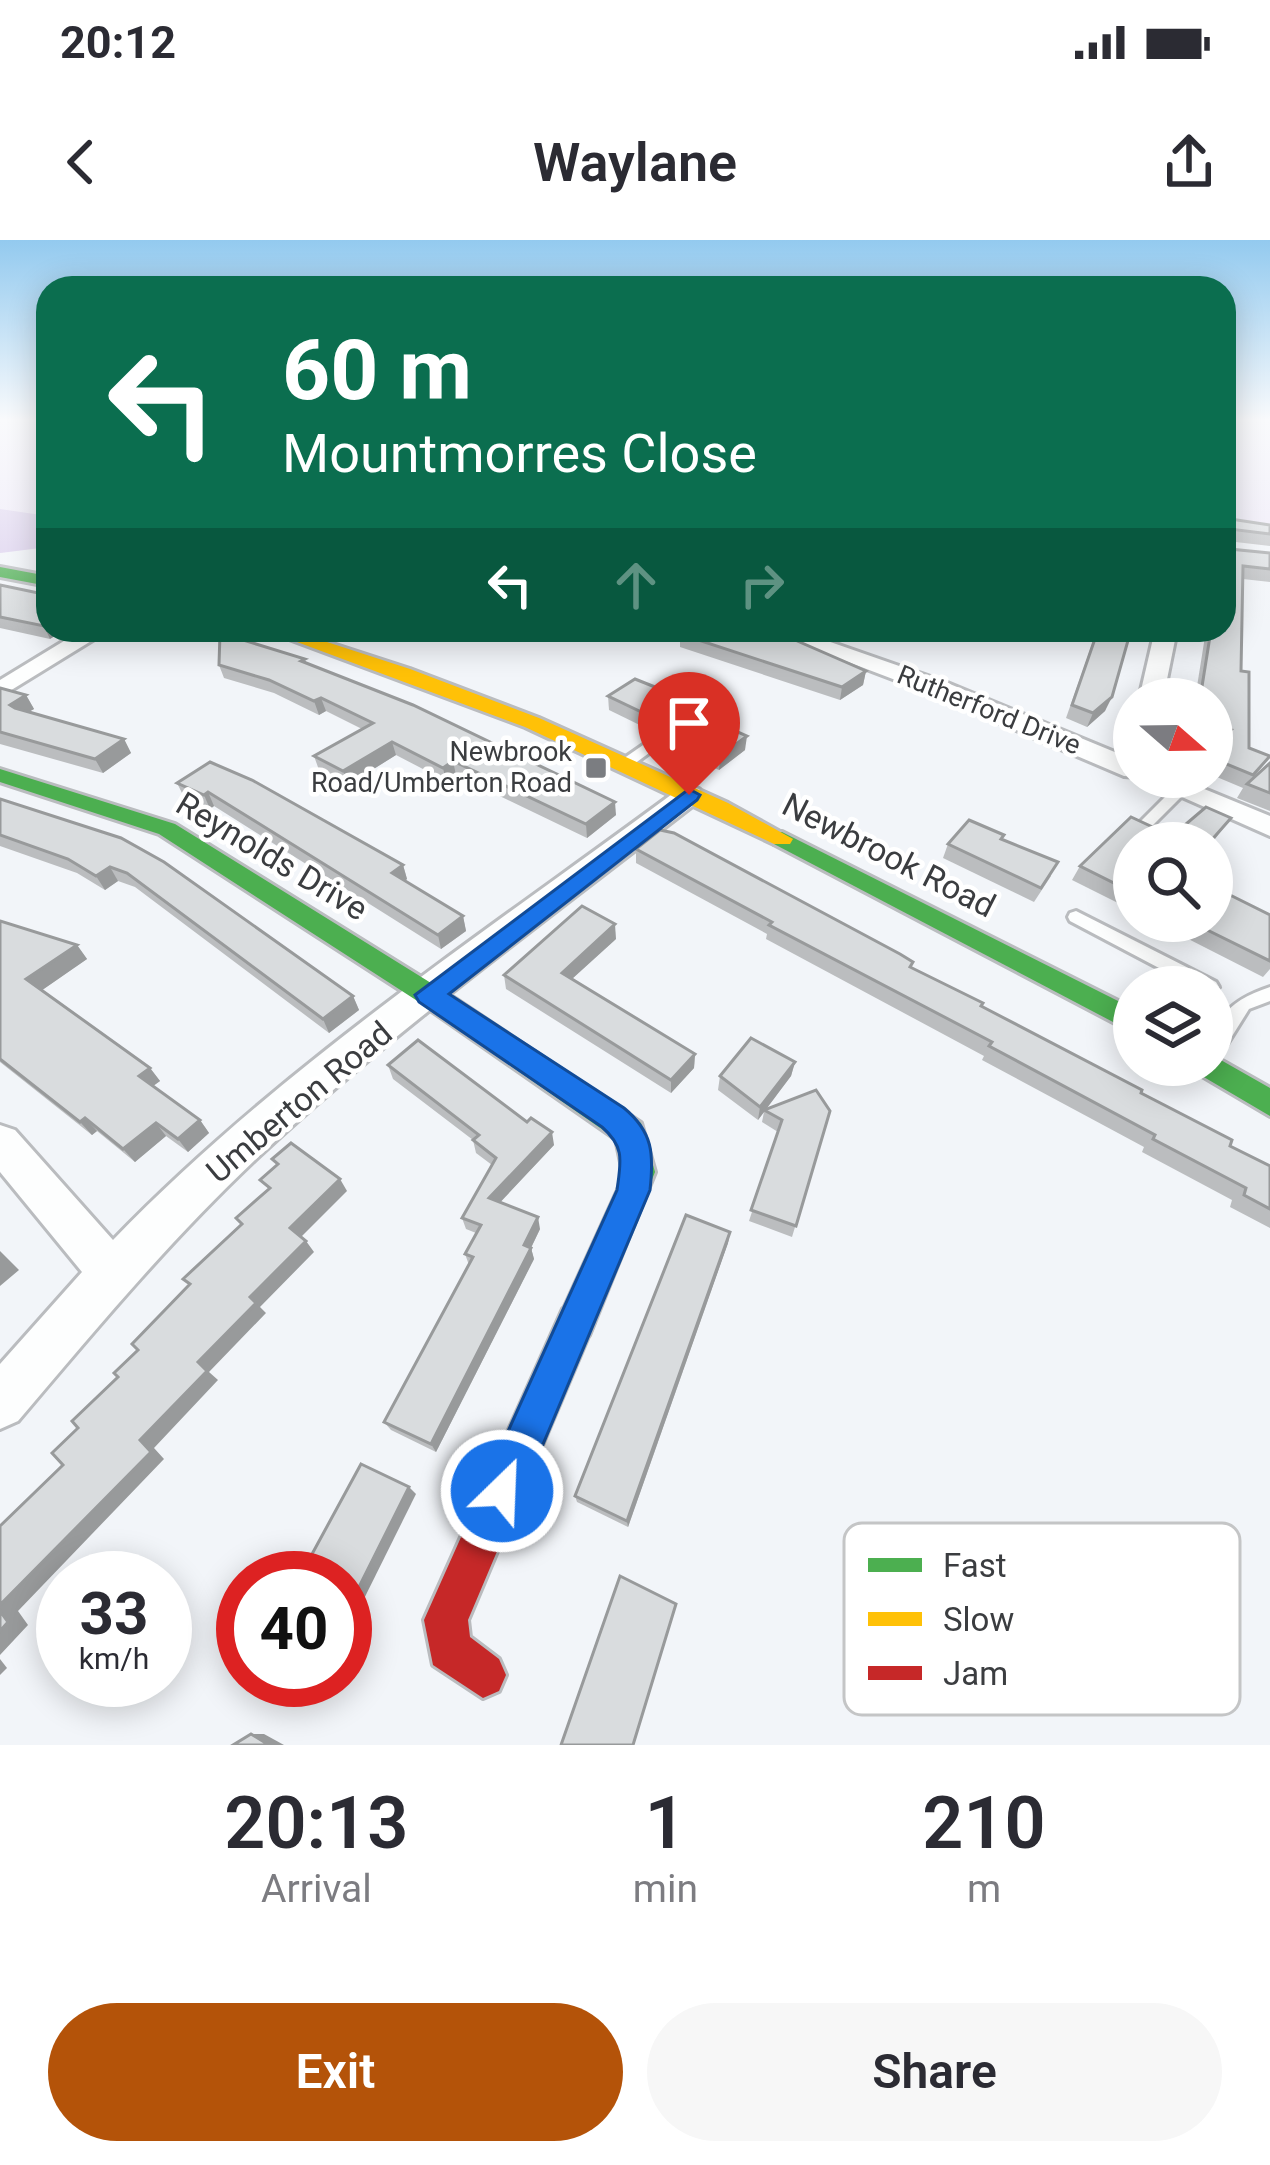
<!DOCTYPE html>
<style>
body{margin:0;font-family:Roboto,sans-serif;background:#f7f7f7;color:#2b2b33;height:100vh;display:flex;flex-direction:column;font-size:45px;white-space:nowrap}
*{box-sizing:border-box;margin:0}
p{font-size:39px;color:#7c7c81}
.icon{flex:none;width:66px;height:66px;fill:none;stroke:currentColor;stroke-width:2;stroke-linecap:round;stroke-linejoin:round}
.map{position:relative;height:1505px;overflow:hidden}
.drawer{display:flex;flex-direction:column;background:#fff;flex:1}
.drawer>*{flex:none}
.banner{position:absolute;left:36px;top:36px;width:1200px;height:366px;border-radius:36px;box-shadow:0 6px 30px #0003;background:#0b6e4f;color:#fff;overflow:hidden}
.needle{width:78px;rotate:110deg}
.buttons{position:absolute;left:1113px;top:438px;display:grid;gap:24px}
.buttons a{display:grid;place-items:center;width:120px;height:120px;border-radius:50%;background:#fff;box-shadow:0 6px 30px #0003;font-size:60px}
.speed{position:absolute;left:36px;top:1311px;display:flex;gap:24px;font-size:60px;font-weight:700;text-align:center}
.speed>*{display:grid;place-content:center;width:156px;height:156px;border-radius:50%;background:#fff;box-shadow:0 6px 30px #0003;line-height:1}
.speed small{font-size:30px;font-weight:400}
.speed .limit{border:18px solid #d22;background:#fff;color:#111}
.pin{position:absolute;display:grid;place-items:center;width:102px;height:102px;color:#fff;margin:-123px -51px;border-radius:50% 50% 50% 0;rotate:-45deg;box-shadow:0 0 12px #0007}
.pin .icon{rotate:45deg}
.me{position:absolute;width:132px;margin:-66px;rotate:24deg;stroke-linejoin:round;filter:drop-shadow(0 0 9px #0008)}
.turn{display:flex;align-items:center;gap:42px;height:252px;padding:0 48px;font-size:54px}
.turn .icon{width:156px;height:156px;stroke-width:2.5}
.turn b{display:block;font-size:84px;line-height:102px}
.lanes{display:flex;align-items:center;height:114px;padding:0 48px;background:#0003;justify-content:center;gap:60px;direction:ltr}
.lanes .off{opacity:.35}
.eta{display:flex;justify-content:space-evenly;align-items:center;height:204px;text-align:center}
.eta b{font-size:72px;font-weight:600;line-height:84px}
.cta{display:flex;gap:24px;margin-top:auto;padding:24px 48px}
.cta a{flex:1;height:138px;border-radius:72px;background:#b45309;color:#fff;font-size:48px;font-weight:600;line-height:138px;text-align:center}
.cta a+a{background:#f7f7f7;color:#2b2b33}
.status{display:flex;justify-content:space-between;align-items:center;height:84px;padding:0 60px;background:#fff;direction:ltr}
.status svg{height:33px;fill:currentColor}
header{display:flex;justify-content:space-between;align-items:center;height:156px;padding:0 48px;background:#fff;font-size:54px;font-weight:600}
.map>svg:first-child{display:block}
</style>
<div class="status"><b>20:12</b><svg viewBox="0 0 49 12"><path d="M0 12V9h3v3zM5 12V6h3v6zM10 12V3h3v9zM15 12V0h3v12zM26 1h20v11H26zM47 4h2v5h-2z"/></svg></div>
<header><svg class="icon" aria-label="back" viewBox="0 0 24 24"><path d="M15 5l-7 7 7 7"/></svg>Waylane<svg class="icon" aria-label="share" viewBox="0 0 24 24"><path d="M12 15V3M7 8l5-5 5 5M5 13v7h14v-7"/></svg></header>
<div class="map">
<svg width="1270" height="1505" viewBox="0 0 1270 1505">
<rect width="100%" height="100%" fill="#f2f5f9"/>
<g fill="#eee8f8">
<path d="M 0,181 L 48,181 L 48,307 L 0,313 Z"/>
<path d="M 1224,181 L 1270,181 L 1270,284 L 1224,277 Z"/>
</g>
<path fill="#dacded" d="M 0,269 L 48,276 L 48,307 L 0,313 Z"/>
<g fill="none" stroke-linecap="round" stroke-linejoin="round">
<g stroke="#babcbf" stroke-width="6">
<g id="lane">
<path d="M 685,476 L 690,477 L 690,483 L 630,527 L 620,527 L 620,521 Z"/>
<path d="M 1181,545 L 1188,549 L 1186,552 L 1144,594 L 1134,594 L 1134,588 L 1176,546 Z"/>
<path d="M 1076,671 L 1216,742 L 1219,747 L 1212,753 L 1212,747 L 1195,747 L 1070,681 L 1068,677 L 1070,673 Z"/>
<path d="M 1270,747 L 1270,761 L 1249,769 L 1219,817 L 1212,820 C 1212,777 1231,760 1270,747 Z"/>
</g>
</g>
<g stroke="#babcbf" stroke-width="6">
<g id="street">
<path d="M 82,390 L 109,390 L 0,457 L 0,440 Z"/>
<path d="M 764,390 L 796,390 L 945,442 L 1134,520 L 1134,537 L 1175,537 L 1270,576 L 1270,596 L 1137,537 L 1124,536 L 927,452 Z"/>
<path d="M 1155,390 L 1177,390 L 1163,459 L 1139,459 Z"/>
<path d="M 689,546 L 699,549 L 703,555 L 699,561 C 550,677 396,789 258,917 C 171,999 95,1090 18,1181 L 0,1189 L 0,1124 L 82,1032 L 0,932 L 0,885 L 15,890 L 113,1000 C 281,826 486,692 679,549 Z"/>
</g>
</g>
<g stroke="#babcbf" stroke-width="6">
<g id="fast">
<path d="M 0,327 L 48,336 L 48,346 L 0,337 Z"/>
<path d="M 0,529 L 175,584 L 439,748 L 641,883 L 655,932 L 589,1095 L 576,1100 L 563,1095 L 558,1082 L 618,950 L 623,932 L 616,899 L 419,762 L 159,594 L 0,542 Z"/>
<path d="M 782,592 L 1134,769 L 1134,793 L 774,604 L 774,594 Z"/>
<path d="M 1212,815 L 1270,848 L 1270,876 L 1197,833 L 1192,825 L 1212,825 Z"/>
</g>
</g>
<g stroke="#babcbf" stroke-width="6">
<path id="slow" d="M 265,390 L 290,390 L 410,429 L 539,478 L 728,563 L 793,599 L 790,604 L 774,604 L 525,487 Z"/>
</g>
<g stroke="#babcbf" stroke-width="6">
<path id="jam" d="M 576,1064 L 589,1069 L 594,1082 L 468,1380 L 470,1397 L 499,1419 L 506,1435 L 499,1451 L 483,1458 L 433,1425 L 424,1380 L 563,1069 Z"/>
</g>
<use href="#lane" fill="#fdfefe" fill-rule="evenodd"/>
<use href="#street" fill="#fdfefe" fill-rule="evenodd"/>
<use href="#fast" fill="#4caf50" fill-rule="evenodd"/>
<use href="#slow" fill="#ffc107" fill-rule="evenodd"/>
<use href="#jam" fill="#c62828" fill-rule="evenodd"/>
</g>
<g fill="#bbbdbf">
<path d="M 1224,278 L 1270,285 L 1270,306 L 1227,301 L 1230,309 L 1270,313 L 1270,342 L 1243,339 L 1241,431 L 1249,508 L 1270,516 L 1254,537 L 1270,523 L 1270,571 L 1237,558 L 1243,548 L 1212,535 L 1212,508 L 1217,503 L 1212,502 L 1212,459 L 1195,459 L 1206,390 L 1224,390 Z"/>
<path d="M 0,345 L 48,355 L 50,399 L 0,388 Z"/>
<path d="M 675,390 L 773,390 L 866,431 L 863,445 L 840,460 L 680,407 L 680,394 L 682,393 Z"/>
<path d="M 826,390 L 869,390 L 856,400 Z"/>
<path d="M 1097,390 L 1131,390 L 1105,471 L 1087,487 L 1066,478 Z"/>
<path d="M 305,419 L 307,424 L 616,575 L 587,598 L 456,535 L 446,541 L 396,515 L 348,545 L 319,530 L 314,516 L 362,489 L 326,471 L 319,475 L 274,453 L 224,438 L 219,425 Z"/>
<path d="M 0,448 L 26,455 L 34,469 L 28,472 L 124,499 L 131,513 L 103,533 L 0,504 Z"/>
<path d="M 608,456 L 691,465 L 654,492 L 609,470 Z"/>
<path d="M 734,479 L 733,490 L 745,510 L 719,530 L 668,507 L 668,493 Z"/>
<path d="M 210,522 L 403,625 L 407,639 L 405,641 L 463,676 L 466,691 L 441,709 L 214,566 L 210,569 L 184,557 L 177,543 Z"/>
<path d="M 0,559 L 353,756 L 359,770 L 329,793 L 135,647 L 118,641 L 105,650 L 77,633 L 0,606 Z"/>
<path d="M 1206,567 L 1231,578 L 1212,603 L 1134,603 L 1134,671 L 1072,640 L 1080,626 L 1131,577 L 1172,596 Z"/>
<path d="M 1002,600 L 1051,636 L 1034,662 L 943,618 L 948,604 Z"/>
<path d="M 636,609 L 913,722 L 911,728 L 1141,853 L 1230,906 L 1270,926 L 1270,988 L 1230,967 L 1232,960 L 1142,912 L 1144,907 L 982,820 L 984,816 L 766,699 L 767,694 L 636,623 Z"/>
<path d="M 1270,675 L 1270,729 L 1263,737 L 1153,681 L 1212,681 Z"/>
<path d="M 0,681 L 77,705 L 87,719 L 42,750 L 150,828 L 160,841 L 153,846 L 200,880 L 209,893 L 188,912 L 166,896 L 135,922 L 97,891 L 92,895 L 0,822 Z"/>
<path d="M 616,699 L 572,739 L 695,814 L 694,828 L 671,853 L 506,749 L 504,735 Z"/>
<path d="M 795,822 L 791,836 L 765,870 L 830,871 L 792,997 L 749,981 L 778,892 L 762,882 L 764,872 L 758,880 L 718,850 L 720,836 Z"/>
<path d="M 388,825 L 554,905 L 500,962 L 540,989 L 531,1008 L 534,1019 L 436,1212 L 391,1190 L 384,1182 L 469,1025 L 465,1014 L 476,993 L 466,989 L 462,978 L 492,925 L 476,913 L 473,900 L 393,839 Z"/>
<path d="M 730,992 L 728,1003 L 628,1287 L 577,1262 L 575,1256 Z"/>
</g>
<g fill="#989a9b">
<path d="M 48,384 L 48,390 L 65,390 L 50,399 L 44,386 Z"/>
<path d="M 859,390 L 869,390 L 856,400 Z"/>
<path d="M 866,431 L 863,445 L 840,460 L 842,447 Z"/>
<path d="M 692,452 L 691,465 L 654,492 L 654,478 Z"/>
<path d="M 26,455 L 34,469 L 18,478 L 10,465 Z"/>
<path d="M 1112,457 L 1105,471 L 1087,487 L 1093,473 Z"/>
<path d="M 321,458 L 326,471 L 319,475 L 314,461 Z"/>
<path d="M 747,496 L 745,510 L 719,530 L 720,516 Z"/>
<path d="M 124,499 L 131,513 L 103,533 L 95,519 Z"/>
<path d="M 392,502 L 396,515 L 348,545 L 343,531 Z"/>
<path d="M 453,521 L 456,535 L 446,541 L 443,528 Z"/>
<path d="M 208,552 L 214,566 L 210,569 L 204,555 Z"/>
<path d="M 615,562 L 616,575 L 587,598 L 586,584 Z"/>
<path d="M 403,625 L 407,639 L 396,647 L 392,633 Z"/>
<path d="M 110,627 L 118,641 L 105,650 L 96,636 Z"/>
<path d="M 463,676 L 466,691 L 441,709 L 438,695 Z"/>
<path d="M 615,684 L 616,699 L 563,747 L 562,733 Z"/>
<path d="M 77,705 L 87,719 L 38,753 L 26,739 Z"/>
<path d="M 353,756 L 359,770 L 329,793 L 323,779 Z"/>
<path d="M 695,814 L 694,828 L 671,853 L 671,840 Z"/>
<path d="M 795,822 L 791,836 L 758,880 L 760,867 Z"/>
<path d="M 150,828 L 160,841 L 149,849 L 139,836 Z"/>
<path d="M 85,878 L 97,891 L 92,895 L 80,882 Z"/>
<path d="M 200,880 L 209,893 L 188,912 L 178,899 Z"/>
<path d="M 156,883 L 166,896 L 135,922 L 123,909 Z"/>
<path d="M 552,892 L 554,905 L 493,970 L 489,958 Z"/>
<path d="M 340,939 L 347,951 L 299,999 L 290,988 Z"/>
<path d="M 538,977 L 540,989 L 527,1016 L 524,1005 Z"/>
<path d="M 730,992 L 728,1003 L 628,1287 L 627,1281 Z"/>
<path d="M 306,1001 L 314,1012 L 260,1067 L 266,1073 L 209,1132 L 218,1140 L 154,1208 L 164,1219 L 18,1371 L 28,1385 L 0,1415 L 0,1365 L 140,1200 L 198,1122 L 250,1057 Z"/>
<path d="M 531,1008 L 534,1019 L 436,1212 L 431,1204 Z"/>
<path d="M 0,1011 L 19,1030 L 0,1046 Z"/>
<path d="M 409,1247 L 416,1254 L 345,1397 L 345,1375 Z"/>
<path d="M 0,1419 L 7,1428 L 0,1435 Z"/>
<path d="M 251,1494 L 264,1494 L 284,1505 L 269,1505 Z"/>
</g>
<g fill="#d9dcde" stroke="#989a9b" stroke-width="3">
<path d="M 1224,278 L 1270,285 L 1270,294 L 1230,289 L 1225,293 L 1230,309 L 1270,313 L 1270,329 L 1243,326 L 1241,431 L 1249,432 L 1249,508 L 1270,516 L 1253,535 L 1212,518 L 1212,508 L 1231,490 L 1212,486 L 1212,459 L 1200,459 L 1211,390 L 1224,390 Z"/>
<path d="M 0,345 L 48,355 L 48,384 L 44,386 L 0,377 Z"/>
<path d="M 686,390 L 772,390 L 866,431 L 842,447 L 680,394 Z"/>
<path d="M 1098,390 L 1131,390 L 1112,457 L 1093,473 L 1072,465 Z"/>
<path d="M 220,393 L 305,419 L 301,421 L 413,465 L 615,562 L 586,584 L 453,521 L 443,528 L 392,502 L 343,531 L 314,516 L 373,483 L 321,458 L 314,461 L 269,440 L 219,425 Z"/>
<path d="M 635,439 L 655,447 L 666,441 L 692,452 L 654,478 L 608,456 Z"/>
<path d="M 0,448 L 26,455 L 10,465 L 15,468 L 124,499 L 95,519 L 0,492 Z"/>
<path d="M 703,466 L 734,479 L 724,486 L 747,496 L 720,516 L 668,493 Z"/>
<path d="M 210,522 L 252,540 L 403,625 L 392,633 L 463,676 L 438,695 L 208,552 L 204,555 L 177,543 Z"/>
<path d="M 1270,523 L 1270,553 L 1247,544 Z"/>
<path d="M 0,559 L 121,598 L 164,622 L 353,756 L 323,779 L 127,633 L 110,627 L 96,636 L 68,619 L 0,595 Z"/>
<path d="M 1206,567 L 1231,578 L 1209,603 L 1134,603 L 1134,653 L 1080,626 L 1131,577 L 1172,596 Z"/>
<path d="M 969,580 L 1004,595 L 1001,599 L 1058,622 L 1041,648 L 948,604 Z"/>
<path d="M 660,590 L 674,593 L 900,714 L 913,722 L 910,727 L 983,763 L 981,766 L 1142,850 L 1141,853 L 1232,900 L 1230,906 L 1270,926 L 1270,969 L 1244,955 L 1246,948 L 1153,899 L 1155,895 L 989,806 L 992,802 L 769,685 L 772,682 L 636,609 Z"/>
<path d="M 1212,646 L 1270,675 L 1270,721 L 1189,681 L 1212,681 Z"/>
<path d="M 582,666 L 615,684 L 562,733 L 695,814 L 671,840 L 504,735 Z"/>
<path d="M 0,681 L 77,705 L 26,739 L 150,828 L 139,836 L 200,880 L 178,899 L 156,883 L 123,909 L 85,878 L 80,882 L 0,819 Z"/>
<path d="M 751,798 L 795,822 L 760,867 L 720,836 Z"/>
<path d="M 418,800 L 527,882 L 531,878 L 552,892 L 489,958 L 538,977 L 524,1005 L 531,1008 L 431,1204 L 384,1182 L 473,1017 L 465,1014 L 481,985 L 462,978 L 496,918 L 473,900 L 479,895 L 388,825 Z"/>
<path d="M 816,850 L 830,871 L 796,986 L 751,970 L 782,880 L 764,870 Z"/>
<path d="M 291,903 L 340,939 L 290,988 L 306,1001 L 250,1057 L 256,1063 L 198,1122 L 207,1131 L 140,1200 L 151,1212 L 0,1365 L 0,1286 L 63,1225 L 52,1213 L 78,1188 L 72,1181 L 118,1137 L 114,1133 L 138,1110 L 132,1104 L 190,1044 L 183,1039 L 242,984 L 236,978 L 270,948 L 260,940 L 278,924 L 272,919 Z"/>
<path d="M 686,975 L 730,992 L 627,1281 L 575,1256 Z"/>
<path d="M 361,1224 L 409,1247 L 345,1375 L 345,1338 L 299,1338 Z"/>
<path d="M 620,1336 L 676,1364 L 633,1505 L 561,1505 Z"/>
<path d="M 0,1371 L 8,1382 L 0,1391 Z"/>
<path d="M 251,1494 L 269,1505 L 233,1505 Z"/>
</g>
<linearGradient id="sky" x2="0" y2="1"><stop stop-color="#93caef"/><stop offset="0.46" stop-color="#f9fafc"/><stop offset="1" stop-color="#f9fafc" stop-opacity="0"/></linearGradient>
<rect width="1270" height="391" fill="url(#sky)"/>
<path fill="#1a73e8" stroke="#114b97" stroke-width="3" d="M 689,549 L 700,555 L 697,560 L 449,754 L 624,868 C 653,892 654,914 650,950 L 517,1266 L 502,1272 L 487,1266 L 481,1251 L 617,950 C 621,921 625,907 602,887 L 419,762 L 415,755 Z"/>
<rect fill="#7b7d81" stroke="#fff" stroke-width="4.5" x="584" y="516" width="24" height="24" rx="6"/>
<g text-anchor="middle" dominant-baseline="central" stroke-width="9" stroke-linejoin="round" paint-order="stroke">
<g font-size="27" fill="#3b3d40" stroke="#fff">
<text transform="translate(989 470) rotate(22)">Rutherford Drive</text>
</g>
<g font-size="27" fill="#3b3d40" stroke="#fff" text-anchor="end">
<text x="572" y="512">Newbrook<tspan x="572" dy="31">Road/Umberton Road</tspan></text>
</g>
<g font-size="33" fill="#3b3d40" stroke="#fff">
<text transform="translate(889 615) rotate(27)">Newbrook Road</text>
<text transform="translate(272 616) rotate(31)">Reynolds Drive</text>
<text transform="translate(299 862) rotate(-40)">Umberton Road</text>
</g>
</g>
<rect x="844" y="1283" width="396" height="192" rx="18" fill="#fff" stroke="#c4c5c6" stroke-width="3"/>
<rect x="868" y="1318" width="54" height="14" fill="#4caf50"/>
<rect x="868" y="1372" width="54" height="14" fill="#ffc107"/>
<rect x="868" y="1426" width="54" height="14" fill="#c62828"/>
<g font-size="33" fill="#3b3d40">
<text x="943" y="1337">Fast</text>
<text x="943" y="1391">Slow</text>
<text x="943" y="1445">Jam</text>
</g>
</svg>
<div class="buttons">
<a><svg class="needle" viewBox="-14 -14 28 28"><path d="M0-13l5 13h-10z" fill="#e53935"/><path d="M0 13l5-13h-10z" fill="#7c7c81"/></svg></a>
<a><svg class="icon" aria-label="search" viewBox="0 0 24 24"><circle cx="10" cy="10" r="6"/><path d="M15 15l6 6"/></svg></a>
<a><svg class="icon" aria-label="layers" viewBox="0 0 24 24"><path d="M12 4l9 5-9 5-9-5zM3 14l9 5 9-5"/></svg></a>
</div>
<div class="speed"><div>33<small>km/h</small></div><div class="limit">40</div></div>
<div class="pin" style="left:689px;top:555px;background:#d93025"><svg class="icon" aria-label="arrive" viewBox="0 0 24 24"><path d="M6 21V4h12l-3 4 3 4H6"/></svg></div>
<svg class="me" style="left:502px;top:1251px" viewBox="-20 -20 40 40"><circle r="17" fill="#1a73e8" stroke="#fff" stroke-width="3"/><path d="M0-11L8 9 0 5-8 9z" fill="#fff"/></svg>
<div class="banner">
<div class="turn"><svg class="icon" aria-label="left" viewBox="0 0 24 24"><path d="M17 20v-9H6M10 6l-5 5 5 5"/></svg><div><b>60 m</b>Mountmorres Close</div></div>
<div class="lanes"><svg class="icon" aria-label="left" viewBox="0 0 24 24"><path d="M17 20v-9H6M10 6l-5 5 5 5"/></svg><svg class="icon off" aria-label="ahead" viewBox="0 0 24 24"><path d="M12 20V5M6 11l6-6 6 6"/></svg><svg class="icon off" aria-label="right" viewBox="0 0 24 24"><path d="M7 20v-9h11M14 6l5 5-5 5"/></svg></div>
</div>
</div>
<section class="drawer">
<div class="eta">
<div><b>20:13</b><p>Arrival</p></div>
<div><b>1</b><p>min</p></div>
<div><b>210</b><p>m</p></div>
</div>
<div class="cta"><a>Exit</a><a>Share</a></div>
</section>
